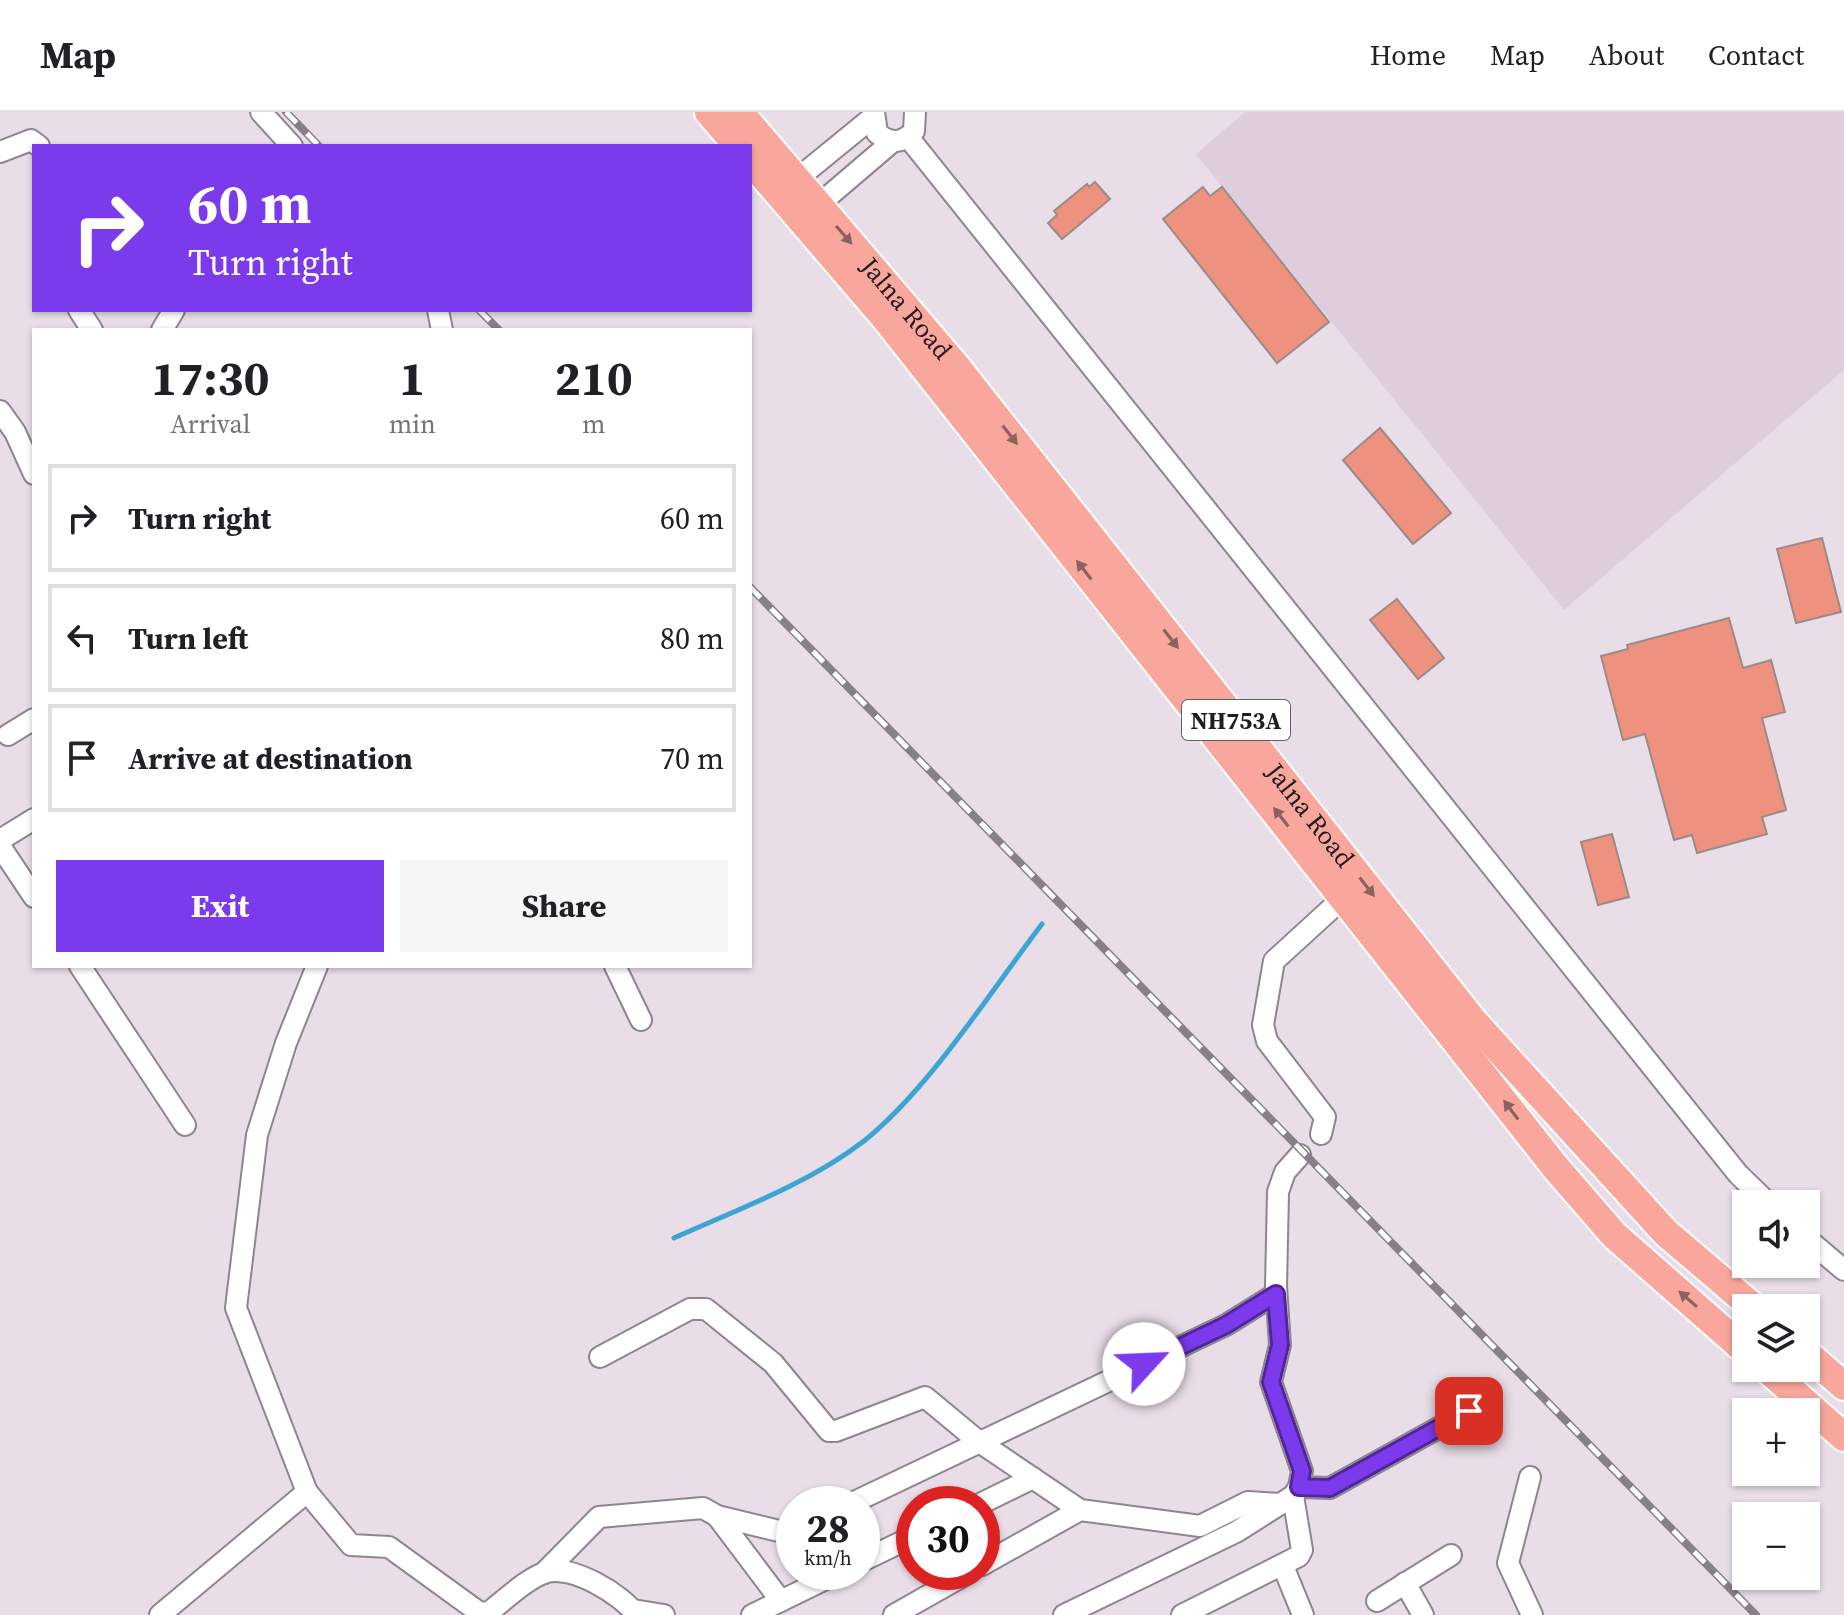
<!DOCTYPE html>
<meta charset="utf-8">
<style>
body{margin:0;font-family:"Source Serif 4",serif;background:#f6f6f6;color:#202124;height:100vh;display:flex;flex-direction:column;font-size:30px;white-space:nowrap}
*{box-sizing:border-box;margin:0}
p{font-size:26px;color:#757577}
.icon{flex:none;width:44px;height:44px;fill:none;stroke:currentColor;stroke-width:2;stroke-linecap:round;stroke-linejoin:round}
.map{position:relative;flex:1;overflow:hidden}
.drawer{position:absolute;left:32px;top:216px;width:720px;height:640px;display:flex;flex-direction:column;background:#fff;border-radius:0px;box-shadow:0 2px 6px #0004}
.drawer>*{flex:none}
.banner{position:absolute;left:32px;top:32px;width:720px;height:168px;border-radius:0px;box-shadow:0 2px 6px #0004;background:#7c3aed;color:#fff;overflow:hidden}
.buttons{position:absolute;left:1732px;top:1078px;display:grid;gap:16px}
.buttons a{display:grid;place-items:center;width:88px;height:88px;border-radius:0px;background:#fff;box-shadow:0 2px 6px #0004;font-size:40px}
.speed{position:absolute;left:776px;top:1374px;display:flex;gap:16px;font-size:40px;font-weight:700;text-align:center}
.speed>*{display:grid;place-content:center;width:104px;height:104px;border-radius:50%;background:#fff;box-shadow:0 2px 6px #0004;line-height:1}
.speed small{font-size:20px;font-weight:400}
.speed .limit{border:12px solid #d22;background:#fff;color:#111}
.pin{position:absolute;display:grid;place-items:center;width:68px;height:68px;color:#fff;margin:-34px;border-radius:16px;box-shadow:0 4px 12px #0006}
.me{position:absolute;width:88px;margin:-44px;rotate:65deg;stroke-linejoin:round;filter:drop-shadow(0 0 6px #0008)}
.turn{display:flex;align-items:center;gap:28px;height:168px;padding:0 24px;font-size:36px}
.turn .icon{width:104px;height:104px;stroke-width:2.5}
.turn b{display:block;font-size:56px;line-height:68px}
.eta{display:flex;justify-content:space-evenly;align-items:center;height:136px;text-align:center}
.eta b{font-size:48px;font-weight:700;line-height:56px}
.action{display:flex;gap:16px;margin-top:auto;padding:16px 24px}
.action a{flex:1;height:92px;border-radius:0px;background:#7c3aed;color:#fff;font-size:32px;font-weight:700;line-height:92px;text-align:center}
.action a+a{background:#f6f6f6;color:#202124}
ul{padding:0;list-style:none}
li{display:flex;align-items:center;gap:24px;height:108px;margin:0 16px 12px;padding:0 8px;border:4px solid #e0e0e0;border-radius:0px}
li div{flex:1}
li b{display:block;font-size:30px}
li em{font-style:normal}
header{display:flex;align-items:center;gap:48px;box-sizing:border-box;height:112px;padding:0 40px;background:#fff;border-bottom:2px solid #e0e0e0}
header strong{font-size:38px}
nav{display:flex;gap:44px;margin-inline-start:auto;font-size:28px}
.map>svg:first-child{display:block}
</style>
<header>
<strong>Map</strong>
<nav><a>Home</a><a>Map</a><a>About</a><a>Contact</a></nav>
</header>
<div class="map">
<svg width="1844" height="1503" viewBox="0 0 1844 1503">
<rect width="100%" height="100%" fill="#e9dee8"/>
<path fill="#decedd" d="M 1245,0 L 1844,0 L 1844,258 L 1564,498 L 1196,42 Z"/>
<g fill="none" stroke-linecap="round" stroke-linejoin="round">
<path stroke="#3da4d3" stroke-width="5" d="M 674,1126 C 739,1097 808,1072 864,1029 C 929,977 991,879 1042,812"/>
</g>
<g fill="#ee927f" stroke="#998b88" stroke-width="2">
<path d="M 1095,70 L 1110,87 L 1062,127 L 1048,111 L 1057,103 L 1054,99 L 1087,72 L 1089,75 Z"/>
<path d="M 1203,75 L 1210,84 L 1222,75 L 1329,210 L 1277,251 L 1163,107 Z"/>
<path d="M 1380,316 L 1451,401 L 1413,432 L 1343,348 Z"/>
<path d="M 1822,426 L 1841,500 L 1796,511 L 1777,437 Z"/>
<path d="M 1397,487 L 1444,546 L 1418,567 L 1370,508 Z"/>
<path d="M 1729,506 L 1743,556 L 1771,548 L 1785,600 L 1762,606 L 1786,698 L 1762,705 L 1767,722 L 1697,741 L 1692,723 L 1674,728 L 1645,622 L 1623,628 L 1601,544 L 1628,537 L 1627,533 Z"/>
<path d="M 1612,722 L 1629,785 L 1598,793 L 1581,730 Z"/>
</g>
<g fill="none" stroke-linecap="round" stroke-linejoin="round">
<g stroke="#8e858e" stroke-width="24">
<g id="minor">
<path d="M 261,0 L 292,34"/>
<path d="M 874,0 L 877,21 C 890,32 902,32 914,19 L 915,0"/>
<path d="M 908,25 L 1738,1062 L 1769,1092"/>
<path d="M 0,40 L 31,28 L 39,34"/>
<path d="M 786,76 L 873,5"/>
<path d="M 810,100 L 892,30"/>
<path d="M 79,198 L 92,218"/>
<path d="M 438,198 L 442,218"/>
<path d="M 162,218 L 174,198"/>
<path d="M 0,299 L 15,320 L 34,362"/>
<path d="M 8,623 L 34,607"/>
<path d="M 0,728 L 34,707"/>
<path d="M 0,734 L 34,785"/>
<path d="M 80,854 L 185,1013"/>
<path d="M 317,854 L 286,931 L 257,1023 L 236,1196 L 307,1380 L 351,1433 L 389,1435 L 480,1501 L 489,1500 C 505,1488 527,1466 547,1460 C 572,1453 622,1482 636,1503"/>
<path d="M 615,854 L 641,908"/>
<path d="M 1321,1022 L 1325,1005 L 1267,929 L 1263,913 L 1274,849 L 1344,785"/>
<path d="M 1806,1126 L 1844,1158"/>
<path d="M 600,1245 L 690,1197 L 706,1197 L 773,1251 L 829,1319 L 836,1319 L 925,1285 L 978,1329 L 1080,1398 L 1200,1414 L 1248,1390 L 1280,1392"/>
<path d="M 1530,1365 L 1508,1451 L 1532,1503"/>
<path d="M 1299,1375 L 1330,1376 L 1469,1299"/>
<path d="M 850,1392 L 1226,1213 L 1276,1182"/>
<path d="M 980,1392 L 1033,1366"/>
<path d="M 717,1404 L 783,1420 L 794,1419"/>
<path d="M 862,1449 L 914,1424"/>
<path d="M 982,1453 L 1080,1398"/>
<path d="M 1283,1454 L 1303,1503"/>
<path d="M 544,1461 L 599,1405 L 703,1396 L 717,1404 L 781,1489"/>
<path d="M 1405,1471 L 1423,1503"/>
<path d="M 1377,1489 L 1451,1443"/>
<path d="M 633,1498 L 664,1503"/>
<path d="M 160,1503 L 307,1380"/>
<path d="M 752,1503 L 840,1460"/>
<path d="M 894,1503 L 970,1460"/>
<path d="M 1064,1503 L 1236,1420 L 1293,1384 L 1299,1375 L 1302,1359 L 1271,1270 L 1280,1233 L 1276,1174 L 1278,1080 L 1285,1060 L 1300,1043"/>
<path d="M 1182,1503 L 1299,1444 L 1302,1438 L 1293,1384"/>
</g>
</g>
<g stroke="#fff" stroke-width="32">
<g id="highway">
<path d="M 709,0 L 738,34"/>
<path id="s1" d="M 739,0 L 954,252 L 1473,909 L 1666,1121 L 1754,1196"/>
<path d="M 750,48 L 887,208 L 1556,1056 L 1614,1123 L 1746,1239"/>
<path d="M 1806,1241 L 1844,1274"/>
<path d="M 1766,1256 L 1844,1325"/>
</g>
</g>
<use href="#minor" stroke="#fff" stroke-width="20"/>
<use href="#highway" stroke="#f9a79c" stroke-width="28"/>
<g stroke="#878086" stroke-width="8">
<g id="rail">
<path d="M 286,0 L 319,34"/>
<path d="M 479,198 L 499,218"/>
<path d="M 750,475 L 1756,1503"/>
</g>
</g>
<use href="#rail" stroke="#fff" stroke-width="5" stroke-dasharray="15" stroke-linecap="butt"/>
</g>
<defs><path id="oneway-solid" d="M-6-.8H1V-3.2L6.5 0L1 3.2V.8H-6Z" transform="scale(2)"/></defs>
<g fill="#8c625e">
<use href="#oneway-solid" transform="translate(844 123) rotate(49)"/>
<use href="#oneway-solid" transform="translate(1010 323) rotate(52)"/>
<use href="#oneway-solid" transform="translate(1084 458) rotate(-128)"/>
<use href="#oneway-solid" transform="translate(1171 527) rotate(52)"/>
<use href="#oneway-solid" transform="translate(1281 705) rotate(-128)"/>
<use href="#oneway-solid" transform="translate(1367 775) rotate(52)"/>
<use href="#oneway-solid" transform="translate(1511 998) rotate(-127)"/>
<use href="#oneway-solid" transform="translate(1688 1187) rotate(-139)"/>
</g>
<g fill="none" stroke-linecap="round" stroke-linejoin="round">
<g stroke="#51269a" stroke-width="20">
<path id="route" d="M 1144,1252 L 1226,1213 L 1276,1182 L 1280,1233 L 1271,1270 L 1302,1359 L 1299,1375 L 1330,1376 L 1469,1299"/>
</g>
<use href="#route" stroke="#7c3aed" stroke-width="14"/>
</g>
<g text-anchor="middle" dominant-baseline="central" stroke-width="7" stroke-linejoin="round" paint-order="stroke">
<rect fill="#fff" stroke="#636163" stroke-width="2" x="1182" y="588" width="108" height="40" rx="6"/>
<g font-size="24" font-weight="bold" fill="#201d20">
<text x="1236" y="608">NH753A</text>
</g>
<g font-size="26" fill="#201d20" stroke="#fff">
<text stroke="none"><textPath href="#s1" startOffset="258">Jalna Road</textPath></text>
<text stroke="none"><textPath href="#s1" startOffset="906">Jalna Road</textPath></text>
</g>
</g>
</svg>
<div class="buttons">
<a><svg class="icon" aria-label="sound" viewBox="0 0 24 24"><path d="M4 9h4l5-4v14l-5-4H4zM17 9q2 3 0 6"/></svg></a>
<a><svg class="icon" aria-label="layers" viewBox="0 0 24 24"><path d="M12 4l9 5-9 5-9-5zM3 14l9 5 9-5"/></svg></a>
<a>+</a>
<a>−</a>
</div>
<div class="speed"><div>28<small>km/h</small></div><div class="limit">30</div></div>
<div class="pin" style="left:1469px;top:1299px;background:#d93025"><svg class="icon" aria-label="arrive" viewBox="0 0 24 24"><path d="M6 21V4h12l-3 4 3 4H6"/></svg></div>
<svg class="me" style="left:1144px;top:1252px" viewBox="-20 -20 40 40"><circle r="19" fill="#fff"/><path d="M0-13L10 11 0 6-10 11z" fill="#7c3aed"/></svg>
<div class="banner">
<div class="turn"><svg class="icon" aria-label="right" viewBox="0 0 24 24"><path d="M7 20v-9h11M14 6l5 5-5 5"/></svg><div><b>60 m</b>Turn right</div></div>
</div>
<section class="drawer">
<div class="eta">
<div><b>17:30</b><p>Arrival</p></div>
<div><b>1</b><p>min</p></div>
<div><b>210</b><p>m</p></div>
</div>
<ul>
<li><svg class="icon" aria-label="right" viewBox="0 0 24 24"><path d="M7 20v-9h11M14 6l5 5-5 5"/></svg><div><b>Turn right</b></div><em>60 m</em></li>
<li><svg class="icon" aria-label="left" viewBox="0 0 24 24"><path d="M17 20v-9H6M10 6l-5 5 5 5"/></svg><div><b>Turn left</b></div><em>80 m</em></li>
<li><svg class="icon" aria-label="arrive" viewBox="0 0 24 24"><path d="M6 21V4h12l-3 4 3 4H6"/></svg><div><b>Arrive at destination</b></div><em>70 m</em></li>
</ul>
<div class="action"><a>Exit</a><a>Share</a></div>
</section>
</div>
